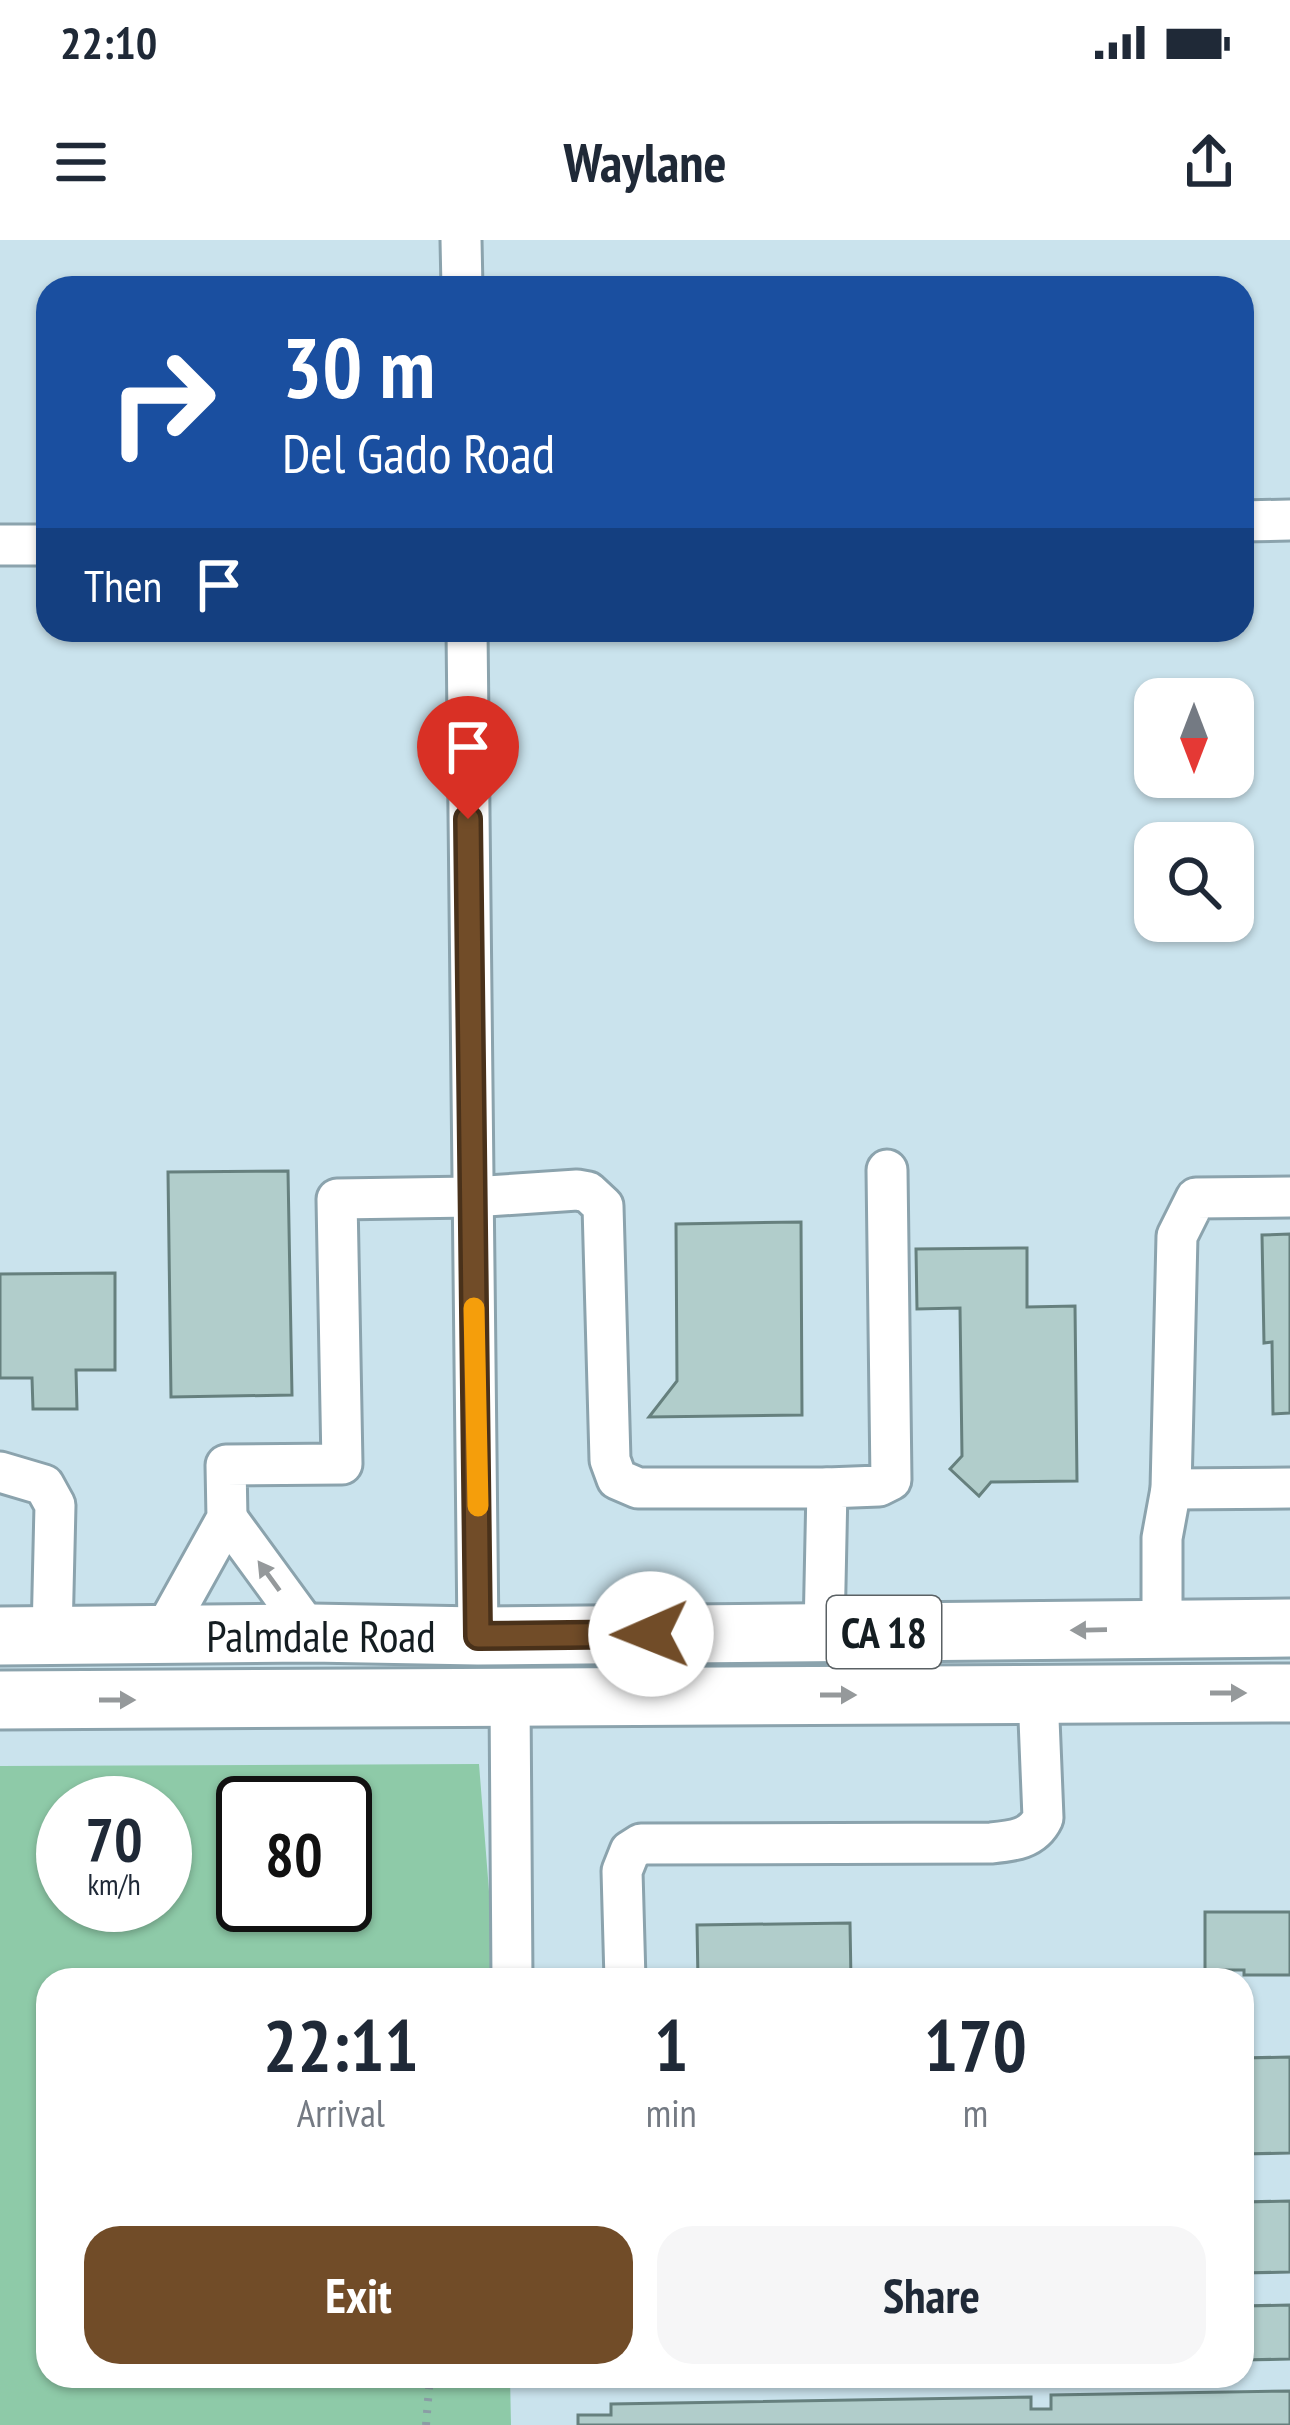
<!DOCTYPE html>
<style>
body{margin:0;font-family:"PT Sans Narrow",sans-serif;background:#f6f6f7;color:#1f2937;height:100vh;display:flex;flex-direction:column;font-size:45px;white-space:nowrap}
*{box-sizing:border-box;margin:0}
p{font-size:39px;color:#747a83}
.icon{flex:none;width:66px;height:66px;fill:none;stroke:currentColor;stroke-width:2;stroke-linecap:round;stroke-linejoin:round}
.map{position:relative;flex:1;overflow:hidden}
.panel{position:absolute;left:36px;top:1728px;width:1218px;height:420px;display:flex;flex-direction:column;background:#fff;border-radius:36px;box-shadow:0 3px 9px #0004}
.panel>*{flex:none}
.banner{position:absolute;left:36px;top:36px;width:1218px;height:366px;border-radius:36px;box-shadow:0 3px 9px #0004;background:#1a4fa0;color:#fff;overflow:hidden}
.needle{width:78px;rotate:180deg}
.fabs{position:absolute;left:1134px;top:438px;display:grid;gap:24px}
.fabs a{display:grid;place-items:center;width:120px;height:120px;border-radius:24px;background:#fff;box-shadow:0 3px 9px #0004;font-size:60px}
.speed{position:absolute;left:36px;top:1536px;display:flex;gap:24px;font-size:60px;font-weight:700;text-align:center}
.speed>*{display:grid;place-content:center;width:156px;height:156px;border-radius:50%;background:#fff;box-shadow:0 3px 9px #0004;line-height:1}
.speed small{font-size:30px;font-weight:400}
.speed .limit{border:6px solid #111;border-radius:18px;background:#fff;color:#111}
.pin{position:absolute;display:grid;place-items:center;width:102px;height:102px;color:#fff;margin:-123px -51px;border-radius:50% 50% 50% 0;rotate:-45deg;box-shadow:0 0 12px #0007}
.pin .icon{rotate:45deg}
.me{position:absolute;width:132px;margin:-66px;rotate:269deg;stroke-linejoin:round;filter:drop-shadow(0 0 9px #0008)}
.turn{display:flex;align-items:center;gap:42px;height:252px;padding:0 48px;font-size:54px}
.turn .icon{width:156px;height:156px;stroke-width:2.5}
.turn b{display:block;font-size:84px;line-height:102px}
.then{display:flex;align-items:center;height:114px;padding:0 48px;background:#0003;gap:24px;font-size:45px}
.eta{display:flex;justify-content:space-evenly;align-items:center;height:204px;text-align:center}
.eta b{font-size:72px;font-weight:700;line-height:84px}
.primary-button{display:flex;gap:24px;margin-top:auto;padding:24px 48px}
.primary-button a{flex:1;height:138px;border-radius:36px;background:#714c28;color:#fff;font-size:48px;font-weight:700;line-height:138px;text-align:center}
.primary-button a+a{background:#f6f6f7;color:#1f2937}
.status{display:flex;justify-content:space-between;align-items:center;height:84px;padding:0 60px;background:#fff;direction:ltr}
.status svg{height:33px;fill:currentColor}
header{display:flex;justify-content:space-between;align-items:center;height:156px;padding:0 48px;background:#fff;font-size:54px;font-weight:700}
.map>svg:first-child{display:block}
</style>
<div class="status"><b>22:10</b><svg viewBox="0 0 49 12"><path d="M0 12V9h3v3zM5 12V6h3v6zM10 12V3h3v9zM15 12V0h3v12zM26 1h20v11H26zM47 4h2v5h-2z"/></svg></div>
<header><svg class="icon" aria-label="menu" viewBox="0 0 24 24"><path d="M4 6h16M4 12h16M4 18h16"/></svg>Waylane<svg class="icon" aria-label="share" viewBox="0 0 24 24"><path d="M12 15V3M7 8l5-5 5 5M5 13v7h14v-7"/></svg></header>
<div class="map">
<svg width="1290" height="2185" viewBox="0 0 1290 2185">
<rect width="100%" height="100%" fill="#cae3ed"/>
<path fill="#8ecaa8" fill-rule="evenodd" d="M 479,1524 L 496,1740 L 48,1740 L 48,2136 L 510,2136 L 511,2185 L 0,2185 L 0,1526 ZM 63,1563 L 165,1563 L 165,1665 L 63,1665 ZM 243,1563 L 345,1563 L 345,1665 L 243,1665 Z"/>
<g fill="#b1cdcb" stroke="#66807e" stroke-width="3">
<path d="M 288,931 L 292,1155 L 171,1157 L 168,932 Z"/>
<path d="M 801,982 L 802,1175 L 649,1177 L 677,1141 L 676,984 Z"/>
<path d="M 1290,994 L 1290,1173 L 1273,1174 L 1272,1102 L 1264,1103 L 1262,995 Z"/>
<path d="M 1027,1008 L 1027,1067 L 1075,1066 L 1077,1241 L 991,1242 L 979,1256 L 950,1229 L 962,1216 L 960,1068 L 917,1069 L 916,1009 Z"/>
<path d="M 115,1033 L 115,1130 L 76,1130 L 77,1169 L 33,1169 L 32,1138 L 0,1138 L 0,1034 Z"/>
<path d="M 1205,1672 L 1290,1672 L 1290,1735 L 1244,1735 L 1244,1730 L 1205,1730 Z"/>
<path d="M 850,1683 L 851,1740 L 698,1740 L 697,1685 Z"/>
<path d="M 1290,1817 L 1290,1913 L 1242,1914 L 1242,1818 Z"/>
<path d="M 1290,1961 L 1290,2032 L 1242,2033 L 1242,1962 Z"/>
<path d="M 1290,2065 L 1290,2119 L 1242,2120 L 1242,2066 Z"/>
<path d="M 1290,2151 L 1290,2185 L 578,2185 L 578,2175 L 611,2175 L 611,2164 L 1031,2157 L 1031,2169 L 1051,2169 L 1051,2155 Z"/>
</g>
<g fill="none" stroke-linecap="round" stroke-linejoin="round">
<g stroke="#8ba3ad" stroke-width="45">
<g id="minor">
<path d="M 461,0 L 462,48"/>
<path d="M 1242,281 L 1290,280"/>
<path d="M 0,305 L 48,305"/>
<path d="M 467,390 L 478,1396"/>
<path d="M 0,1232 L 44,1245 L 55,1265 L 52,1396"/>
<path d="M 1171,1249 L 1290,1248"/>
<path d="M 227,1278 L 311,1393"/>
<path d="M 1162,1390 L 1162,1298 L 1171,1249 L 1177,996 L 1196,958 L 1290,957"/>
<path d="M 824,1393 L 827,1248 L 879,1246 L 891,1240 L 887,930"/>
<path d="M 162,1395 L 227,1278 L 226,1225 L 342,1224 L 337,959 L 472,957 L 577,950 L 588,952 L 603,966 L 610,1220 L 617,1239 L 638,1248 L 827,1248"/>
<path d="M 510,1458 L 512,1740"/>
<path d="M 625,1740 L 622,1631 L 630,1611 L 641,1604 L 991,1603 C 1013,1601 1033,1599 1043,1578 L 1038,1454"/>
</g>
</g>
<g stroke="#8ba3ad" stroke-width="63">
<g id="highway">
<path d="M 0,1396 L 311,1393 L 478,1396 L 1290,1388"/>
<path d="M 0,1460 L 1290,1453"/>
</g>
</g>
<path stroke="#8a9da5" stroke-width="8" stroke-dasharray="3 9" stroke-linecap="butt" d="M 426,2185 L 430,2136"/>
<use href="#minor" stroke="#fff" stroke-width="39"/>
<use href="#highway" stroke="#fff" stroke-width="57"/>
</g>
<defs><path id="oneway-solid" d="M-6-.8H1V-3.2L6.5 0L1 3.2V.8H-6Z" transform="scale(3)"/></defs>
<g fill="#95999b">
<use href="#oneway-solid" transform="translate(269 1336) rotate(-126)"/>
<use href="#oneway-solid" transform="translate(1089 1390) rotate(179)"/>
<use href="#oneway-solid" transform="translate(1228 1453)"/>
<use href="#oneway-solid" transform="translate(838 1455)"/>
<use href="#oneway-solid" transform="translate(117 1460)"/>
</g>
<g fill="none" stroke-linecap="round" stroke-linejoin="round">
<g stroke="#49311a" stroke-width="30">
<path id="route" d="M 468,579 L 478,1396 L 651,1394"/>
</g>
<use href="#route" stroke="#714c28" stroke-width="21"/>
<path stroke="#f59e0b" stroke-width="21" d="M 474,1068 L 478,1266"/>
</g>
<g text-anchor="middle" dominant-baseline="central" stroke-width="9" stroke-linejoin="round" paint-order="stroke">
<rect fill="#fff" stroke="#5a6164" stroke-width="3" x="827" y="1356" width="114" height="72" rx="9"/>
<g font-size="42" font-weight="bold" fill="#141d21">
<text x="884" y="1392">CA 18</text>
</g>
<g font-size="45" fill="#141d21" stroke="#fff">
<text x="321" y="1395">Palmdale Road</text>
</g>
</g>
</svg>
<div class="fabs">
<a><svg class="needle" viewBox="-14 -14 28 28"><path d="M0-13l5 13h-10z" fill="#e53935"/><path d="M0 13l5-13h-10z" fill="#747a83"/></svg></a>
<a><svg class="icon" aria-label="search" viewBox="0 0 24 24"><circle cx="10" cy="10" r="6"/><path d="M15 15l6 6"/></svg></a>
</div>
<div class="speed"><div>70<small>km/h</small></div><div class="limit">80</div></div>
<div class="pin" style="left:468px;top:579px;background:#d93025"><svg class="icon" aria-label="arrive" viewBox="0 0 24 24"><path d="M6 21V4h12l-3 4 3 4H6"/></svg></div>
<svg class="me" style="left:651px;top:1394px" viewBox="-20 -20 40 40"><circle r="19" fill="#fff"/><path d="M0-13L10 11 0 6-10 11z" fill="#714c28"/></svg>
<div class="banner">
<div class="turn"><svg class="icon" aria-label="right" viewBox="0 0 24 24"><path d="M7 20v-9h11M14 6l5 5-5 5"/></svg><div><b>30 m</b>Del Gado Road</div></div>
<div class="then">Then<svg class="icon" aria-label="arrive" viewBox="0 0 24 24"><path d="M6 21V4h12l-3 4 3 4H6"/></svg></div>
</div>
<section class="panel">
<div class="eta">
<div><b>22:11</b><p>Arrival</p></div>
<div><b>1</b><p>min</p></div>
<div><b>170</b><p>m</p></div>
</div>
<div class="primary-button"><a>Exit</a><a>Share</a></div>
</section>
</div>
